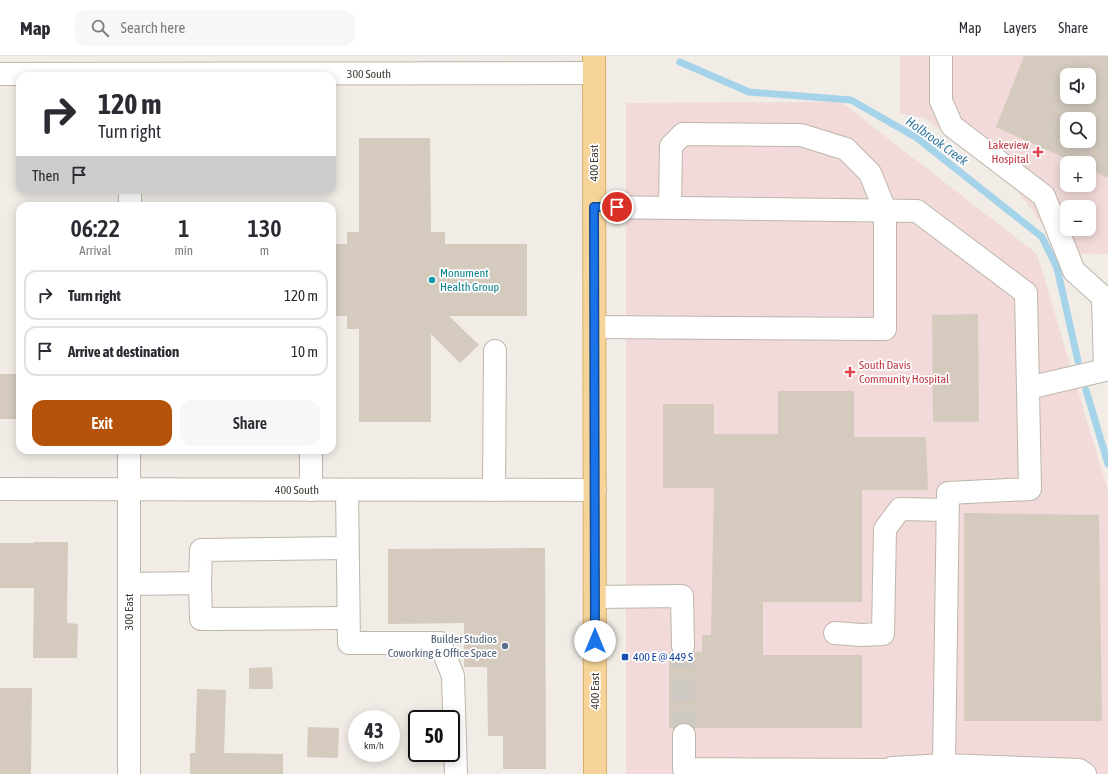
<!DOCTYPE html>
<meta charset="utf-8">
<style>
body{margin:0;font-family:"Asap Condensed",sans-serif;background:#f7f7f7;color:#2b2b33;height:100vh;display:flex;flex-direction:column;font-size:15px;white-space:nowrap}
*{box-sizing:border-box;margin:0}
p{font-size:13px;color:#7c7c81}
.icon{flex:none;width:22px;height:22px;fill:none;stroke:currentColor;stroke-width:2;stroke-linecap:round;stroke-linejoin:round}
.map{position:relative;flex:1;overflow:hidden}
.sheet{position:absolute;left:16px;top:146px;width:320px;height:252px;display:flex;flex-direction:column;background:#fff;border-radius:12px;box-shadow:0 2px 10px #0003}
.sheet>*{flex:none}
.guide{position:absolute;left:16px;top:16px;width:320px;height:122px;border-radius:12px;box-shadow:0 2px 10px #0003;background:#fff;color:#2b2b33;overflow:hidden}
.tools{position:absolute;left:1060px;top:12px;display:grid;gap:8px}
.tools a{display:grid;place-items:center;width:36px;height:36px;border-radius:8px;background:#fff;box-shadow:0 2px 10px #0003;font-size:20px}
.speed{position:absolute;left:348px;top:654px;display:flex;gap:8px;font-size:20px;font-weight:700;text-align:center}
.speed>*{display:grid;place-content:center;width:52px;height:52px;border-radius:50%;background:#fff;box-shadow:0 2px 10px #0003;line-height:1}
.speed small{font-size:10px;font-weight:400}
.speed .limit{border:2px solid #111;border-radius:6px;background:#fff;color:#111}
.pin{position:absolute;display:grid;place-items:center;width:34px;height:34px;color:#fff;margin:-17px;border:2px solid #fff;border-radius:50%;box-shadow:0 1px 4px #0007}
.me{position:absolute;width:44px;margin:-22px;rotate:0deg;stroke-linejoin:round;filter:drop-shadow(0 0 3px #0008)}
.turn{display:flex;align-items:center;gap:14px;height:84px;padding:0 16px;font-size:18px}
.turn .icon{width:52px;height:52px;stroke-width:2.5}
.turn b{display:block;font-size:28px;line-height:34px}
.then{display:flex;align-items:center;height:38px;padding:0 16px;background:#0003;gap:8px;font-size:15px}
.eta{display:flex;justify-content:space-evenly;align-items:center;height:68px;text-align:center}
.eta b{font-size:24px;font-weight:600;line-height:28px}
.primary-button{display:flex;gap:8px;margin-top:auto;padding:8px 16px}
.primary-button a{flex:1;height:46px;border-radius:12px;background:#b45309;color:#fff;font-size:16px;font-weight:600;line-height:46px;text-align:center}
.primary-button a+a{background:#f7f7f7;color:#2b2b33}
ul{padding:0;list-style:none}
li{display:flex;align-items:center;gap:12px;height:50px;margin:0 8px 6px;padding:0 8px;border:2px solid #e1e1e2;border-radius:12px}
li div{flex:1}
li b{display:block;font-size:15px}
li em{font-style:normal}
header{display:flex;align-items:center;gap:24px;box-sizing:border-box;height:56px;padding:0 20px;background:#fff;border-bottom:1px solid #e1e1e2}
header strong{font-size:19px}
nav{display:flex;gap:22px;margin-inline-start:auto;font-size:14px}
.search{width:280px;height:36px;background:#f7f7f7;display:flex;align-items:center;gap:10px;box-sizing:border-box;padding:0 14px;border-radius:12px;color:#7c7c81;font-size:15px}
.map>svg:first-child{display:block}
</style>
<header>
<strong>Map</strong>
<div class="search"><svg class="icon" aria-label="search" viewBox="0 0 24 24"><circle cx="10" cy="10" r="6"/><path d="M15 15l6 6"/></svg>Search here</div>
<nav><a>Map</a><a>Layers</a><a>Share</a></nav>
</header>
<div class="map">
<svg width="1108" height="718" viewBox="0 0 1108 718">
<rect width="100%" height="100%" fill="#f1ece5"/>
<g fill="#f1dad9" fill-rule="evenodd">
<path d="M 900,0 L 1108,0 L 1108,198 L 1064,197 L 1018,136 L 925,62 L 900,58 ZM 1067,19 L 1089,19 L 1089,41 L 1067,41 ZM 1067,63 L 1089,63 L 1089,85 L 1067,85 ZM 1067,107 L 1089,107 L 1089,129 L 1067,129 ZM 1067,151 L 1089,151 L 1089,173 L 1067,173 Z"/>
<path d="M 841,46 L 1037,198 L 1108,435 L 1108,718 L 626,718 L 626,47 Z"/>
</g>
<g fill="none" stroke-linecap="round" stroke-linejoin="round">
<g stroke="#a5d3e9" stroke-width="7">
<path d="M 680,6 L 749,36 L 851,44 L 917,82 L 1042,181 L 1057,212 L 1078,305"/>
<path d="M 1086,334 L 1108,408"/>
</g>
</g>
<g fill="#d4cabe" fill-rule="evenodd">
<path d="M 1024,0 L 1108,0 L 1108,122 L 1089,113 L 1089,107 L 1076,107 L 996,71 ZM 1067,19 L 1089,19 L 1089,41 L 1067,41 ZM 1067,63 L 1089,63 L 1089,85 L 1067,85 Z"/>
<path d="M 359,82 L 430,82 L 431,176 L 445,176 L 445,188 L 527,188 L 527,260 L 449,260 L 479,289 L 460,307 L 431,278 L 431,366 L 359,366 L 359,273 L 347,273 L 347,260 L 332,260 L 332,188 L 347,188 L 347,176 L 359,176 Z"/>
<path d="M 978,258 L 979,366 L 933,366 L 932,259 Z"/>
<rect x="0" y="318" width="20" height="45"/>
<path d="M 778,335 L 854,335 L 854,381 L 926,381 L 928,434 L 862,434 L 862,546 L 763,546 L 763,599 L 862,599 L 862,672 L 695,672 L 690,668 L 684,667 L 678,668 L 673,672 L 669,672 L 669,596 L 672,596 L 677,601 L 683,602 L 689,601 L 694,596 L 702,596 L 702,579 L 711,579 L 714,432 L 663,432 L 663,348 L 714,348 L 714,378 L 778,378 Z"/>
<path d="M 964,457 L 1099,459 L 1102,665 L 964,665 Z"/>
<path d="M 34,486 L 68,486 L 67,567 L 78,568 L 77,602 L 33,602 L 34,532 L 0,532 L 0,487 L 34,487 Z"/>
<path d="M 545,492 L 546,713 L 503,713 L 503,680 L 488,680 L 487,611 L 464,611 L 464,567 L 388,568 L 388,493 Z"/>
<path d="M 272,611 L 273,633 L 249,633 L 249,612 Z"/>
<path d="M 0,632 L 32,632 L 31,718 L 0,718 Z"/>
<path d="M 197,633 L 226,634 L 224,697 L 283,698 L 283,718 L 190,718 L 190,697 L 195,697 Z"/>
<path d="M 308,671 L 339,672 L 338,702 L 307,701 Z"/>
</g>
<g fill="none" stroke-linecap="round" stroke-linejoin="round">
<path stroke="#cec9c2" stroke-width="22" stroke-dasharray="22 11" stroke-linecap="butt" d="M 683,590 L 684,679"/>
<g stroke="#beb6ab" stroke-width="24">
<g id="minor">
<path d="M 941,0 L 941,45 L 952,70 L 1044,140 L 1074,215 L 1103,241"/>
<path d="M 0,18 L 594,17"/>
<path d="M 130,150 L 130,134"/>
<path d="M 594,151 L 917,155 L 1026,237 L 1030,433 L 948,437 L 944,709 L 1079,714 L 1085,718"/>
<path d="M 595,271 L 885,273 L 885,154 L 870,117 L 846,93 L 801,79 L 683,78 L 671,90 L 670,151"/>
<path d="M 1028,332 L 1105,314 L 1103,241 L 1108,241"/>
<path d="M 0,433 L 595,434"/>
<path d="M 311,434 L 311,394"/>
<path d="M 347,434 L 349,587 L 440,587 L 453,620 L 456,718"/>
<path d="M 494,434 L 495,295"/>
<path d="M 200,527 L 201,494 L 347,492"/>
<path d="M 129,528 L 200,527 L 201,563 L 348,562"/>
<path d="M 595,541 L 682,540 L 683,590"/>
<path d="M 835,577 L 861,579 L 883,578 L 885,473 L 900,453 L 947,454"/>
<path d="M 684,679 L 684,713 L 888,714"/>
<path d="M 129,718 L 129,394"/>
<path d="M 885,718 L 888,714 L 892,712 L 944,709"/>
</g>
</g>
<g stroke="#d9af6a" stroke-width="24">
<path id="major" d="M 594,0 L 595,718"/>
</g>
<use href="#minor" stroke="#fff" stroke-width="22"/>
<use href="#major" stroke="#f6d499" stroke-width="22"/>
</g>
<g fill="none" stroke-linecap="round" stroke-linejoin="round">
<g stroke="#114b97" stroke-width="10">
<path id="route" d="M 595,585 L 594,151 L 617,151"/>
</g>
<use href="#route" stroke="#1a73e8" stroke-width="7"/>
</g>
<g fill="#e0444e" stroke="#fff" stroke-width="1.5">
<path d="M1036 90h4v4h4v4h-4v4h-4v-4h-4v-4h4z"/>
<path d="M848 310h4v4h4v4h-4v4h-4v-4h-4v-4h4z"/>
</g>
<circle fill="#0f9aa8" stroke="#fff" stroke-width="1.5" cx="432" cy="224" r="4"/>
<circle fill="#5c6f8a" stroke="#fff" stroke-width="1.5" cx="505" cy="590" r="4"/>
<rect fill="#1a4fb4" stroke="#fff" stroke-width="1.5" x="621" y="597" width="8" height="8" rx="2"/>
<g text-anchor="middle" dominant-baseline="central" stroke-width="3.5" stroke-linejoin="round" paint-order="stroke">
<g font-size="12" fill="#423c35" stroke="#fff">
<text x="369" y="18">300 South</text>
<text transform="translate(594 107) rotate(-90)">400 East</text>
<text x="297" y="434">400 South</text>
<text transform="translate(129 556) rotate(-90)">300 East</text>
<text transform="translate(595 635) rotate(-90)">400 East</text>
</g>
<g font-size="12" fill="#be3a42" stroke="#fff" text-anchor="end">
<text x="1029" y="89">Lakeview<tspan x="1029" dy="14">Hospital</tspan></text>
<text x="859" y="309" text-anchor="start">South Davis<tspan x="859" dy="14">Community Hospital</tspan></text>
</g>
<g font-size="12" fill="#0d838f" stroke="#fff" text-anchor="start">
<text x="440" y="217">Monument<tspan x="440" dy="14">Health Group</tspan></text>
</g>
<g font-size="12" fill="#4e5e75" stroke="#fff" text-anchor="end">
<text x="497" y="583">Builder Studios<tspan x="497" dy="14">Coworking &amp; Office Space</tspan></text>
</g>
<g font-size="12" fill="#164399" stroke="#fff" text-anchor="start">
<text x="633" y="601">400 E @ 449 S</text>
</g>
<g font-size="13" font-style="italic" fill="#357a9e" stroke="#fff">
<text transform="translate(937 85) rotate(36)">Holbrook Creek</text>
</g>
</g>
</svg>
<div class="tools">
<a><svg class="icon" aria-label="sound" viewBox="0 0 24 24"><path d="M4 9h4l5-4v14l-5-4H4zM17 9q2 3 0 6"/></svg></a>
<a><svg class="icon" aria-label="search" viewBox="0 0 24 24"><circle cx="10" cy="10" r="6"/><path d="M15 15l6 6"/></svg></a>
<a>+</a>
<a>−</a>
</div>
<div class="speed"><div>43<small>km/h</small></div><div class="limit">50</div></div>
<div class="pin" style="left:617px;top:151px;background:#d93025"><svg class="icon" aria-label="arrive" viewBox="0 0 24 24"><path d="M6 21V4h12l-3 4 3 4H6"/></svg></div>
<svg class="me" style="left:595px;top:585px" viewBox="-20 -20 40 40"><circle r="19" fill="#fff"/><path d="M0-13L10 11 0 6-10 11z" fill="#1a73e8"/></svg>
<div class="guide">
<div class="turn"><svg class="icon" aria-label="right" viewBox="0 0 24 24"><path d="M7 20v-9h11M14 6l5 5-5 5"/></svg><div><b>120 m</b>Turn right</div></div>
<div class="then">Then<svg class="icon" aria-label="arrive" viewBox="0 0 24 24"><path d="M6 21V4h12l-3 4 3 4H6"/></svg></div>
</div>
<section class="sheet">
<div class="eta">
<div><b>06:22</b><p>Arrival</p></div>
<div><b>1</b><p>min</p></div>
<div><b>130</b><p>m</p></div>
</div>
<ul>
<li><svg class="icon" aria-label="right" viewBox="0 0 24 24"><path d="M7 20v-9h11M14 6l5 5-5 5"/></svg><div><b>Turn right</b></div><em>120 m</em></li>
<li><svg class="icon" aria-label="arrive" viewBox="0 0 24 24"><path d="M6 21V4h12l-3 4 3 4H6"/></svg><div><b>Arrive at destination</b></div><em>10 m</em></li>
</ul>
<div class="primary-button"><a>Exit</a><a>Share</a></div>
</section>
</div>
